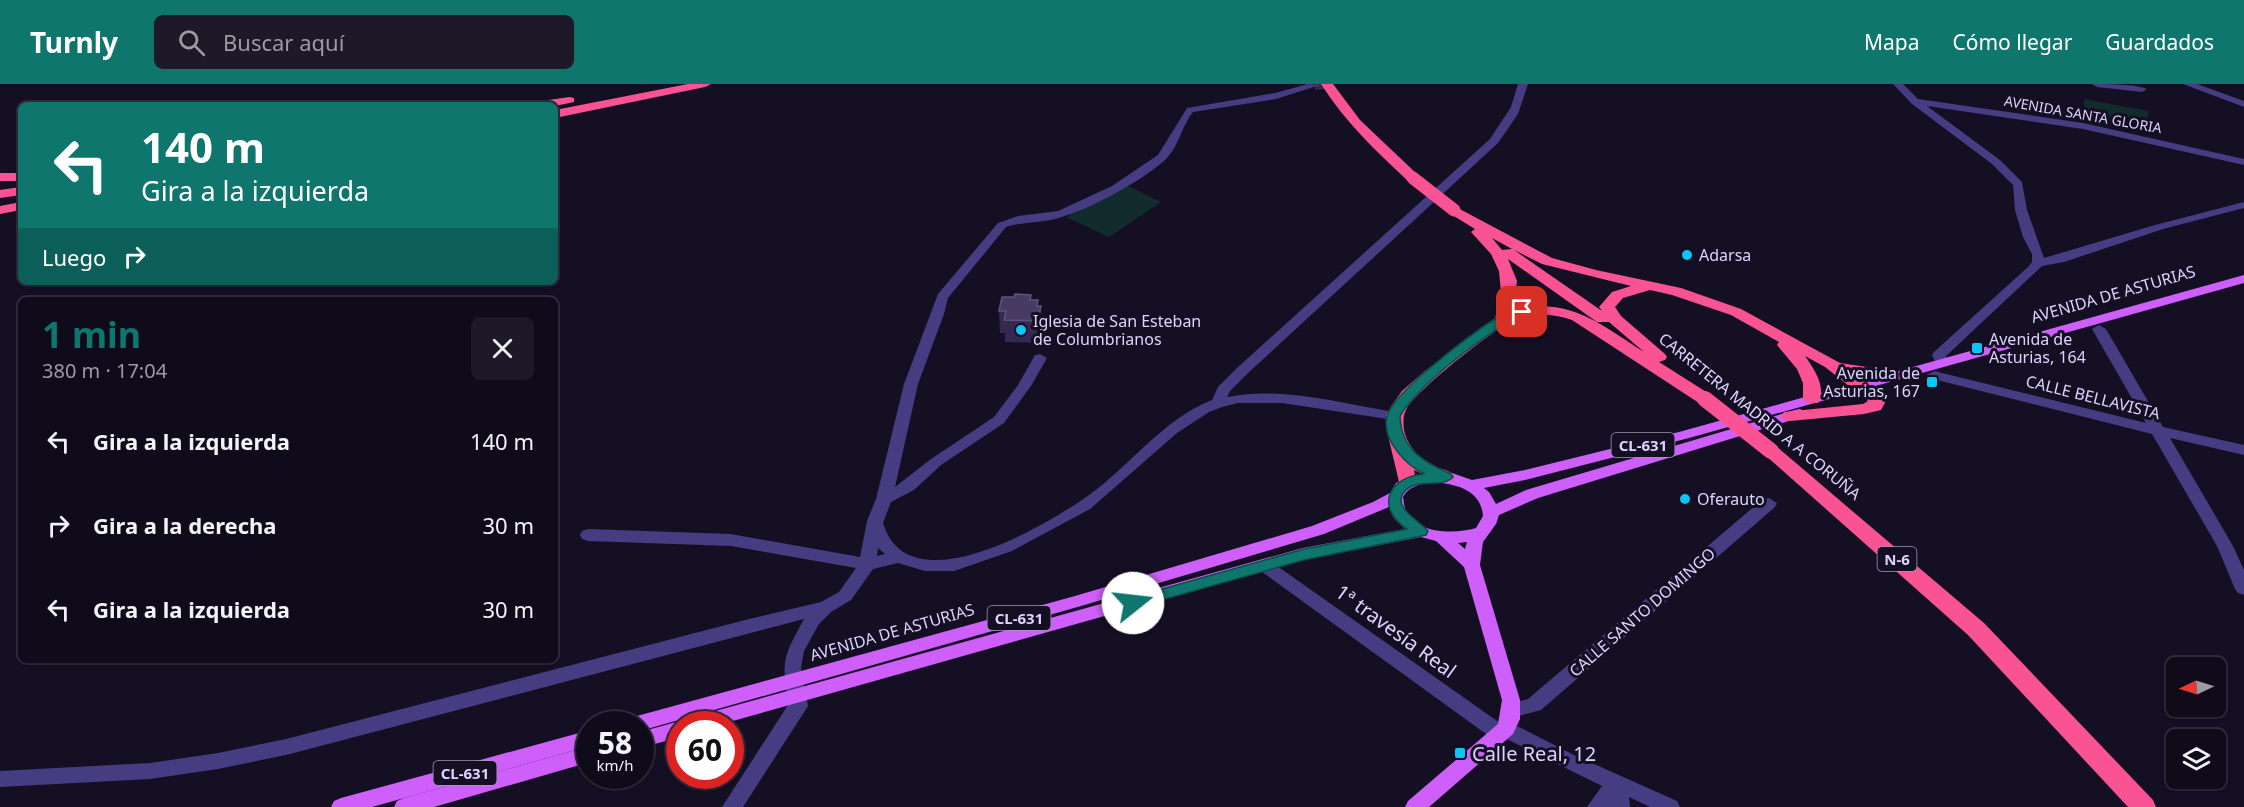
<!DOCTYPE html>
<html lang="es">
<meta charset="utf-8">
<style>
body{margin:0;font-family:"Noto Sans",sans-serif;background:#1e1928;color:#f1f3f6;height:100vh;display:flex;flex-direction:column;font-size:22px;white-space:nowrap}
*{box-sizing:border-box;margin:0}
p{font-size:20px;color:#9c9ba3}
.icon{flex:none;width:33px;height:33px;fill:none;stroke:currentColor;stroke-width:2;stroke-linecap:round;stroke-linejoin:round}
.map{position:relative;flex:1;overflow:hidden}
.panel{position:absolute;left:18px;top:213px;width:540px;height:366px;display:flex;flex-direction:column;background:#100b1b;border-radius:9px;box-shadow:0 2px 4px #0004,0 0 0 2px #302b3a}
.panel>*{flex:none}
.banner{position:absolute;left:18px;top:18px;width:540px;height:183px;border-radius:9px;box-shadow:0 2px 4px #0004,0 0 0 2px #302b3a;background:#0f766e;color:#fff;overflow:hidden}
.needle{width:39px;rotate:266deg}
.fabs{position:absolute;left:2166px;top:573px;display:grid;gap:12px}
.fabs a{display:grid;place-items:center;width:60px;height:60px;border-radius:9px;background:#100b1b;box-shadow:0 2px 4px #0004,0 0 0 2px #302b3a;font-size:30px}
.speed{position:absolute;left:576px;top:627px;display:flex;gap:12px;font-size:30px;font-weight:700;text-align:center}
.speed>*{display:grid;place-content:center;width:78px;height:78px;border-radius:50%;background:#100b1b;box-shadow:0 2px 4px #0004,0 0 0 2px #302b3a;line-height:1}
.speed small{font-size:15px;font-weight:400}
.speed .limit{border:9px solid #d22;background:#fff;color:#111}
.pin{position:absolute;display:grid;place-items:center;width:51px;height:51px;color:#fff;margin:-26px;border-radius:12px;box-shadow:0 3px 9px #0006}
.me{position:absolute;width:66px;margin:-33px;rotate:74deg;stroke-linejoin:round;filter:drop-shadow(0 0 4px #0008)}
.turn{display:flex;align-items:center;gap:21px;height:126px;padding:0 24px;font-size:27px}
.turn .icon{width:78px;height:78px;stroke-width:2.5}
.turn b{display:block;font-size:42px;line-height:51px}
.then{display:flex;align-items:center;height:57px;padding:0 24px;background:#0003;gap:12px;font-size:22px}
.round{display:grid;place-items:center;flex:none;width:63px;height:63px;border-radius:9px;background:#1e1928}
.headline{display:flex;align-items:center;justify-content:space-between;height:102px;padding:0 24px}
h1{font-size:36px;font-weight:700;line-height:45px;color:#0f766e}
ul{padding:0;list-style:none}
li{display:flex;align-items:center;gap:18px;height:84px;padding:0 24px}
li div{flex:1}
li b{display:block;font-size:22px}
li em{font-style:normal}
header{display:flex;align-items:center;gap:36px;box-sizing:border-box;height:84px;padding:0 30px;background:#0f766e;color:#fff}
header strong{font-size:28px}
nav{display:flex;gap:33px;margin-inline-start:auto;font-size:21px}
.search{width:420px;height:54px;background:#1e1928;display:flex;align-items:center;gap:15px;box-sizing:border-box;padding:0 21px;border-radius:9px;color:#9c9ba3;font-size:22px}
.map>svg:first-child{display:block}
</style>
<header>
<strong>Turnly</strong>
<div class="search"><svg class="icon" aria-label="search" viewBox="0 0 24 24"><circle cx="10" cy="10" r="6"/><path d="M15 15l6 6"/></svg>Buscar aquí</div>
<nav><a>Mapa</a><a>Cómo llegar</a><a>Guardados</a></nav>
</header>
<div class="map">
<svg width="2244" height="723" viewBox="0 0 2244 723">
<rect width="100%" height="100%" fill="#150f24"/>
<g fill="#122c2e">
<path d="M 2084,15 L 2148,27 L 2148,42 L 2085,29 Z"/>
<path d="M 1126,101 L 1161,118 L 1109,153 L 1066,133 Z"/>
</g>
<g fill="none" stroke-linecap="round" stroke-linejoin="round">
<path stroke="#332d45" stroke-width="10" stroke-dasharray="10 5" stroke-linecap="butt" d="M 1315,1 L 1324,0"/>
<g fill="#453c82" fill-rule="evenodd">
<path d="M 1308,0 L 1320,1 L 1276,15 L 1193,28 C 1181,43 1179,63 1165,76 C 1141,98 1083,129 1051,136 C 1036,139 1021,138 1006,143 L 948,214 L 944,230 L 918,300 L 895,403 L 931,375 L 994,333 L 1018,301 L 1035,271 L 1040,270 L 1047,274 L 1031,302 L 1004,339 L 941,381 L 914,406 L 891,418 L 883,439 C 908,523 1046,442 1089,411 C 1131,381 1162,336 1212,316 L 1218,303 L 1237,284 L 1490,55 L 1511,23 L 1518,0 L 1528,0 L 1518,30 L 1498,59 L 1247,290 L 1230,307 L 1227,313 C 1282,302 1340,319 1394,328 L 1401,332 L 1399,335 L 1394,336 L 1282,319 L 1238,319 L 1222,323 L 1209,328 L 1177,349 L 1090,425 L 1012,467 L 954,487 L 925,487 L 898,479 L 873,485 L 851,516 L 831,528 L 819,540 L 804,567 L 801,584 L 808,622 L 743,723 L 722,723 L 788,621 C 782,576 782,575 804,535 L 286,671 L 218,685 L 150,695 L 0,703 L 0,687 L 150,679 L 218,669 L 286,655 L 749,535 L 821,518 L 839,508 L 856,484 L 731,462 L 588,457 L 582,455 L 580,451 L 582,447 L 588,445 L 731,450 L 860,473 L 867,437 L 876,415 L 904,300 L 938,210 L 998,139 L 1018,132 L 1058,127 L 1112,102 L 1158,71 L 1187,24 L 1275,9 ZM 878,464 L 885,470 L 877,472 Z"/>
<path d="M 1893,0 L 1903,0 L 1918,15 L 2083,39 L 2244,75 L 2244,81 L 2083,45 L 1927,22 L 2000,76 L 2022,98 L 2027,126 L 2044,174 L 2155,141 L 2244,118 L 2244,124 L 2163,145 L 2064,178 L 2042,182 L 1946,272 L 1949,279 L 1947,282 L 1937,282 L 1932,271 L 1934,268 L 2028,183 L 2032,178 L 2032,170 L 2023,153 L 2015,126 L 2013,101 L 1992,80 L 1912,20 Z"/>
<path d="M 2092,0 C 2108,0 2134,0 2147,5 L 2142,8 L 2097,3 Z"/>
<path d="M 2183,0 L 2197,0 L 2244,17 L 2244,23 Z"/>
<path d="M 2099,241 L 2106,245 L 2163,343 L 2244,361 L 2244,371 L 2170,354 L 2233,462 L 2244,486 L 2244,511 L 2238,509 L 2235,505 L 2217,462 L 2152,350 L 1929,294 L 1927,291 L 1934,287 L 2146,339 L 2092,245 Z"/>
<path d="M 1769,414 L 1777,419 L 1775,423 L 1541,626 L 1511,634 L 1504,632 L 1501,627 L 1504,622 L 1528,615 L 1763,415 Z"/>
<path d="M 1264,475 L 1270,477 L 1500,639 L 1506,637 L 1513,640 L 1574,671 L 1677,717 L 1680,723 L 1650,723 L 1629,713 L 1630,723 L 1587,723 L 1602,702 L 1507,655 L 1500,658 L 1493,655 L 1258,485 L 1256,481 L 1258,477 Z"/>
</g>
<g fill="#cf5ffa" fill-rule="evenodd">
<path d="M 2244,191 L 2244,199 L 1689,354 L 1525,396 L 1484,404 L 1489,408 L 1496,420 L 1526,406 L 1795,326 L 1800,325 L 1807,329 L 1805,332 L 1538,414 L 1499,431 L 1496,440 L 1483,458 L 1480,481 L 1520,616 L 1520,635 L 1513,650 L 1429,723 L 1405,723 L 1408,717 L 1498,640 L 1502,616 L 1464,483 L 1436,457 L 1421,453 L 1303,476 L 722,640 L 687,640 L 690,635 L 697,632 L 1303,464 L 1405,445 L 1394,434 L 1389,423 L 1324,450 L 1081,522 L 640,647 L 640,640 L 627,640 L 630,635 L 637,632 L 1075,512 L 1312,442 L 1373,418 L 1390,409 L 1396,399 L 1410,392 L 1433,388 L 1452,389 L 1472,396 L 1525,386 L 1679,348 ZM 1433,398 C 1455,400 1481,405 1483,432 L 1476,444 C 1456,450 1418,451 1406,427 C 1404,423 1404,418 1403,413 C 1409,402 1420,400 1433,398 ZM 1467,458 L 1465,465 L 1458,459 Z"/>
<path d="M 680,637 L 687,640 L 680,640 L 680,653 L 640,664 L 640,648 Z"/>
<path d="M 590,646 L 590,662 L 372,723 L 331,723 L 334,717 L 341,714 Z"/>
<path d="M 590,662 L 590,678 L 434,723 L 394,723 L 397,717 L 404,714 Z"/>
</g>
<g fill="#fa5393" fill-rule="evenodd">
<path d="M 688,0 L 711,0 L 705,3 L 555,34 L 555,26 Z"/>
<path d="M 1321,0 L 1333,0 L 1360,36 L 1418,91 L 1420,94 L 1418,97 L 1408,97 C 1376,67 1345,38 1321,0 Z"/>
<path d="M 570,13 L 574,14 L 574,18 L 555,22 L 535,21 L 541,17 Z"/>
<rect x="0" y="89" width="21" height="8"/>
<path d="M 21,103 L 21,111 L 0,114 L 0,106 Z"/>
<path d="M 21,118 L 21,126 L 0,130 L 0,122 Z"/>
<path d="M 1454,122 L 1552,174 L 1596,186 L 1681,204 L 1741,225 L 1840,279 L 1894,287 L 1902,292 L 1894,297 L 1857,292 L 1879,307 L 1886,317 L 1881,326 L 1864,330 L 1790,337 L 1784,336 L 1781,332 L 1784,328 L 1863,320 L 1868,317 L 1825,283 L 1805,272 C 1814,285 1827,303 1818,319 L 1806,319 L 1803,315 L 1803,299 L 1797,285 L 1777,261 L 1779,258 L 1731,231 L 1672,211 L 1650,206 L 1623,214 L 1615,223 L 1621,232 L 1665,270 L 1667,273 L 1665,276 L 1659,278 L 1711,311 L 1714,315 L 1711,319 L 1699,319 L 1572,236 C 1556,230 1535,228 1518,234 C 1498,241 1418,305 1407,324 C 1403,331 1403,337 1404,346 C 1406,358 1416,371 1427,379 C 1436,385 1449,384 1455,393 L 1453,397 L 1439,397 L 1414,386 L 1416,398 L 1414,402 L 1400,402 L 1386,343 L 1386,331 L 1392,321 L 1402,307 L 1425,287 L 1495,234 L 1499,221 L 1501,208 L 1499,187 L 1491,170 L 1471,148 L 1475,145 L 1449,129 L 1447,126 L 1449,123 ZM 1492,154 L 1512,165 L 1502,166 ZM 1514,166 L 1542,180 L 1631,202 L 1612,208 L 1599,223 L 1602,227 ZM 1508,175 L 1597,238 L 1609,238 L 1644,268 C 1600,240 1569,212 1513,226 L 1517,197 Z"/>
<path d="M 1771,361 L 1777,363 L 1984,539 L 2153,716 L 2156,723 L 2128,723 L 1968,551 L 1765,371 L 1762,367 L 1765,363 Z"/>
</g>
<path stroke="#fa5393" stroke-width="13" d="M 1413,94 L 1454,126"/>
<path stroke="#fa5393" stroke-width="16" d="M 1705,315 L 1771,367"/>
</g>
<path fill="#352952" d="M 1032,216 L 1042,244 L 1039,259 L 1005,258 L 1005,249 L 1000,249 L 999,227 Z"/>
<path fill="#201738" d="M 1038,216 L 1039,231 L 1041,222 L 1042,244 L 1039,259 L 1037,222 Z"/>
<path fill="#473b64" stroke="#5e537c" stroke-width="1.5" d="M 1015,210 L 1031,211 L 1030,216 L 1038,216 L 1037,222 L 1041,222 L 1038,237 L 1004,236 L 1006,227 L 999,227 L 1002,213 L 1014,213 Z"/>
<path fill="#0f766e" stroke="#0a4d48" stroke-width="1.5" d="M 1522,225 L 1528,228 L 1526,231 C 1492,243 1419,300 1400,332 C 1401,365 1423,378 1451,390 L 1453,393 C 1442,405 1418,393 1405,407 C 1390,424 1422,438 1428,447 L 1426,451 L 1304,476 L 1133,524 L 1127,523 L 1125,519 L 1127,515 L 1304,465 L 1407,445 C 1374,423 1389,392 1425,390 C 1406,382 1381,355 1387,332 C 1394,307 1473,249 1496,234 C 1504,230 1514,227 1522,225 Z"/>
<g fill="#08c7f6" stroke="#150f24" stroke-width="2">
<circle cx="1687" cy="171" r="6"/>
<circle cx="1021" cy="246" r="6"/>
<rect x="1971" y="258" width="12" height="12" rx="3"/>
<rect x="1926" y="292" width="12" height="12" rx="3"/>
<circle cx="1685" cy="415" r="6"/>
<rect x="1454" y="663" width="12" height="12" rx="3"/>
</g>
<g text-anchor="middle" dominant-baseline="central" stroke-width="6" stroke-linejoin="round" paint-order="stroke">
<g font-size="14" fill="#ddd4fe" stroke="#150f24">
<text transform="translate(2083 30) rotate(10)">AVENIDA SANTA GLORIA</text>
</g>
<g fill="#150f24" stroke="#a199bd" stroke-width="1.5">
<rect x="1611.5" y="349" width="63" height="24" rx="4.5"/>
<rect x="1877.5" y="463" width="39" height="24" rx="4.5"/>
<rect x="987.5" y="522" width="63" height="24" rx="4.5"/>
<rect x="433.5" y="677" width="63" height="24" rx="4.5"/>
</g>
<g font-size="15" font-weight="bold" fill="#ddd4fe">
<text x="1643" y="361">CL-631</text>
<text x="1897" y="475">N-6</text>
<text x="1019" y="534">CL-631</text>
<text x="465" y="689">CL-631</text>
</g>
<g font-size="16" fill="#ddd4fe" stroke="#150f24" text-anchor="start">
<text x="1699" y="171">Adarsa</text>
<text x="1033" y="237">Iglesia de San Esteban<tspan x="1033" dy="18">de Columbrianos</tspan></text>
<text x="1989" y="255">Avenida de<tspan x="1989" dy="18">Asturias, 164</tspan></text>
<text x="1920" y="289" text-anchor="end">Avenida de<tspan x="1920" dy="18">Asturias, 167</tspan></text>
<text x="1697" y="415">Oferauto</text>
</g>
<g font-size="16" fill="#ddd4fe" stroke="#150f24">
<text transform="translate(2113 210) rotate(-16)">AVENIDA DE ASTURIAS</text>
<text transform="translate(2093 313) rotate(14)">CALLE BELLAVISTA</text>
<text transform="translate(1760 332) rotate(39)">CARRETERA MADRID A A CORUÑA</text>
<text transform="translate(1642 528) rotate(-41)">CALLE SANTO DOMINGO</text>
<text transform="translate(892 548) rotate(-16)">AVENIDA DE ASTURIAS</text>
</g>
<g font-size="20" fill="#ddd4fe" stroke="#150f24">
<text transform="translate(1396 547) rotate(36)">1ª travesía Real</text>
</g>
<g font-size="20" fill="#ddd4fe" stroke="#150f24" text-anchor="start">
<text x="1472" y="669">Calle Real, 12</text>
</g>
</g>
</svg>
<div class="fabs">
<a><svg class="needle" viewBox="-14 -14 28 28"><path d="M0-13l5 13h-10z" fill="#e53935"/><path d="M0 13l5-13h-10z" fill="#9c9ba3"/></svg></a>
<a><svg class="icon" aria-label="layers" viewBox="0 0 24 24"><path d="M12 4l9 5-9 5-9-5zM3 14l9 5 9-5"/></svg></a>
</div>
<div class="speed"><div>58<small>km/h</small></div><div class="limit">60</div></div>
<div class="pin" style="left:1522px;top:228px;background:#d93025"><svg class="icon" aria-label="arrive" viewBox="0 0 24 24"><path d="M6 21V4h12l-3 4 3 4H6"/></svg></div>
<svg class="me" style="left:1133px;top:519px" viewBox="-20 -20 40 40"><circle r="19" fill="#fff"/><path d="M0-13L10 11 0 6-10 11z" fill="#0f766e"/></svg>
<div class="banner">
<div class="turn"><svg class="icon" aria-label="left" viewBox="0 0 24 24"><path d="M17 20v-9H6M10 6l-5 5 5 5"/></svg><div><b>140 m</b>Gira a la izquierda</div></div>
<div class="then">Luego<svg class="icon" aria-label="right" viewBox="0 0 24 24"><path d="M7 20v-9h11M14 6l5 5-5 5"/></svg></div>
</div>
<section class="panel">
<div class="headline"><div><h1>1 min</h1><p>380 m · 17:04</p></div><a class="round"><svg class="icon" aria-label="close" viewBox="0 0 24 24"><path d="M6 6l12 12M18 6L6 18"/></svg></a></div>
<ul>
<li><svg class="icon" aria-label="left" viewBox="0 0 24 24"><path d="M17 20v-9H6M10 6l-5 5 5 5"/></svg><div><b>Gira a la izquierda</b></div><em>140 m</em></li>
<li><svg class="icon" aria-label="right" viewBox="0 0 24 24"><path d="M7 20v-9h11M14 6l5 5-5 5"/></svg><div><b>Gira a la derecha</b></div><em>30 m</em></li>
<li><svg class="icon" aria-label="left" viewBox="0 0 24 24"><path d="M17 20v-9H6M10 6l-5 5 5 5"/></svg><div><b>Gira a la izquierda</b></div><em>30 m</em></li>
</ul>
</section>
</div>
